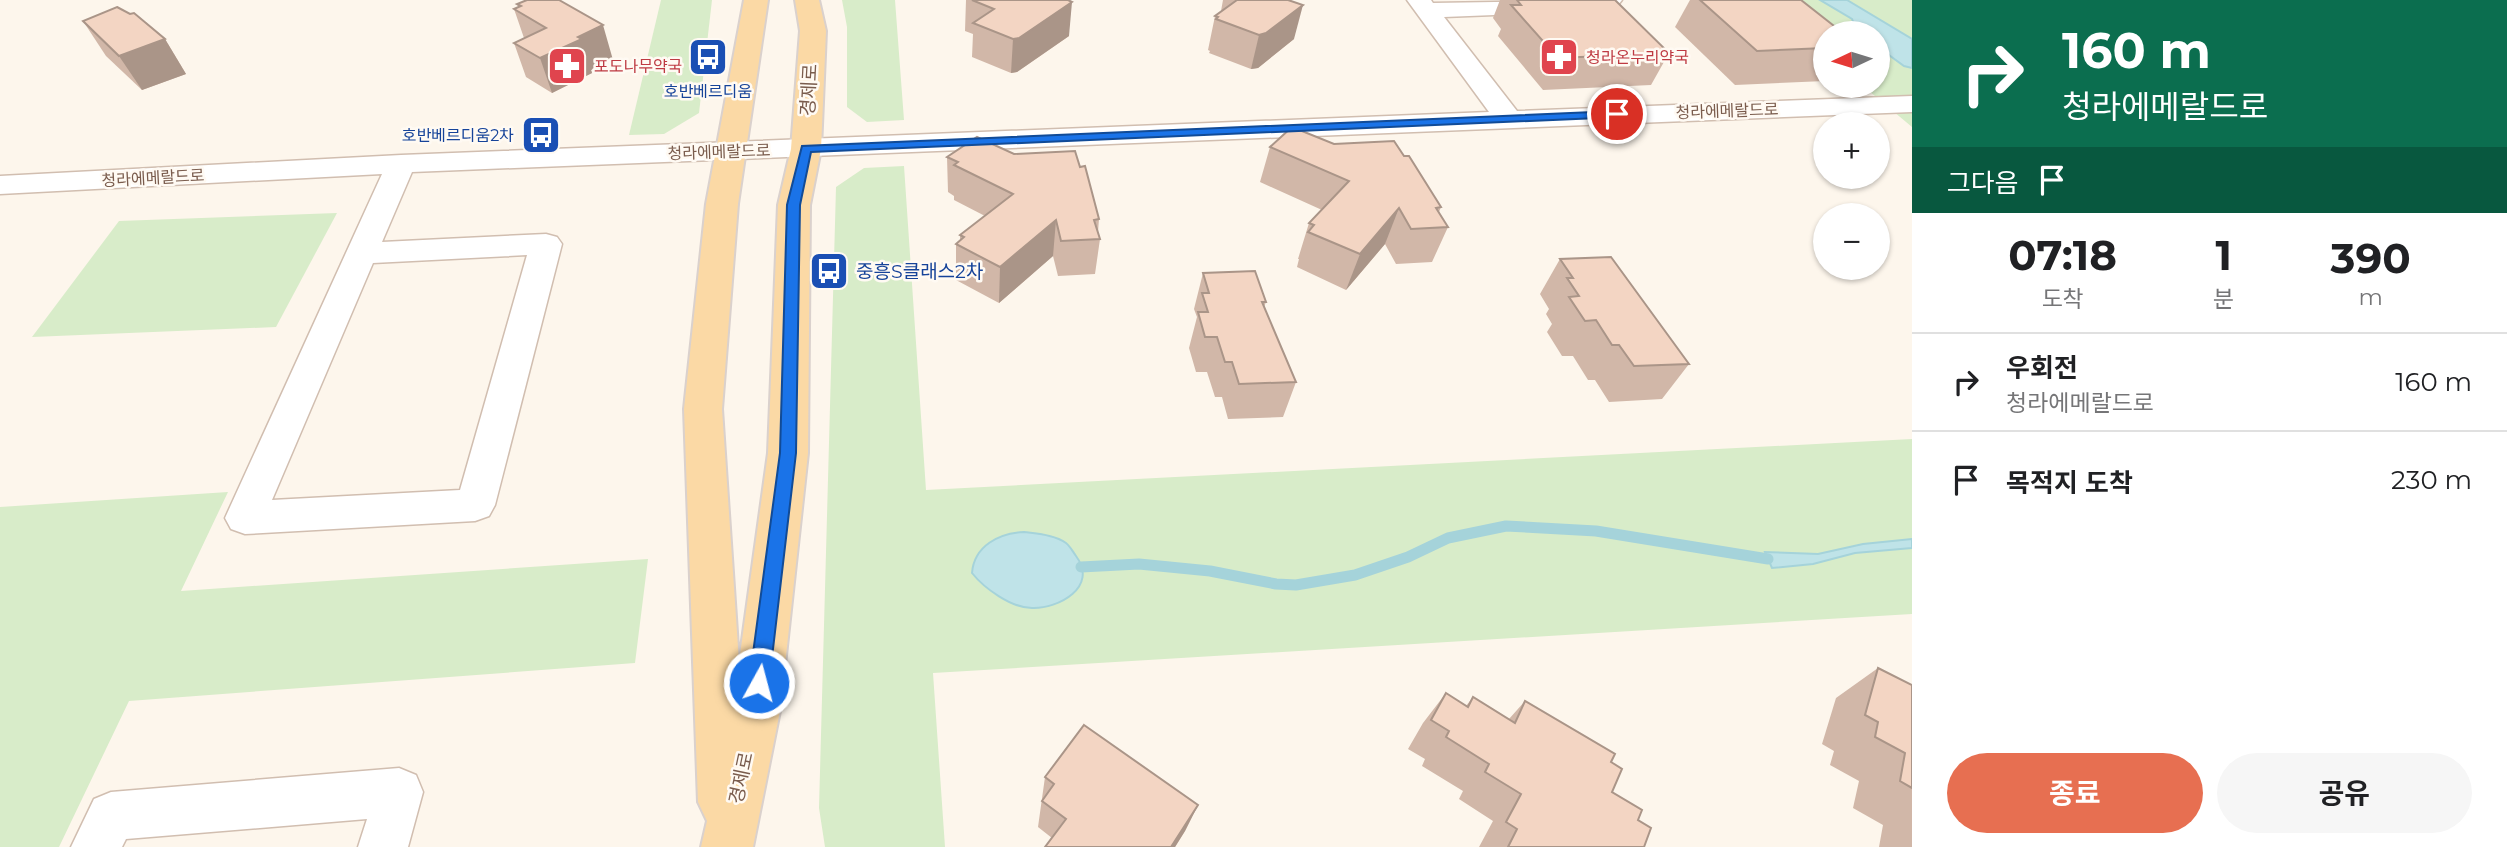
<!DOCTYPE html>
<html lang="ko">
<meta charset="utf-8">
<style>
body{margin:0;font-family:Montserrat,"Noto Sans KR",sans-serif;background:#f6f6f6;color:#202124;height:100vh;display:flex;flex-direction:column;font-size:26px;white-space:nowrap}
*{box-sizing:border-box;margin:0}
p{font-size:23px;color:#757577}
.icon{flex:none;width:38px;height:38px;fill:none;stroke:currentColor;stroke-width:2;stroke-linecap:round;stroke-linejoin:round}
.map{position:relative;flex:1;overflow:hidden}
.sheet{display:flex;flex-direction:column;background:#fff;width:595px}
.sheet>*{flex:none}
.banner{background:#0b6e4f;color:#fff;overflow:hidden}
.needle{width:46px;rotate:266deg}
.controls{position:absolute;left:1813px;top:21px;display:grid;gap:14px}
.controls a{display:grid;place-items:center;width:77px;height:77px;border-radius:50%;background:#fff;box-shadow:0 2px 5px #0004;font-size:35px}
.pin{position:absolute;display:grid;place-items:center;width:60px;height:60px;color:#fff;margin:-30px;border:4px solid #fff;border-radius:50%;box-shadow:0 2px 7px #0007}
.me{position:absolute;width:77px;margin:-38px;rotate:7deg;stroke-linejoin:round;filter:drop-shadow(0 0 5px #0008)}
.turn{display:flex;align-items:center;gap:24px;height:147px;padding:0 35px;font-size:32px}
.turn .icon{width:91px;height:91px;stroke-width:2.5}
.turn b{display:block;font-size:49px;line-height:60px}
.then{display:flex;align-items:center;height:66px;padding:0 35px;background:#0003;gap:14px;font-size:26px}
.eta{display:flex;justify-content:space-evenly;align-items:center;height:119px;text-align:center}
.eta b{font-size:42px;font-weight:700;line-height:49px}
.primary-button{display:flex;gap:14px;margin-top:auto;padding:14px 35px}
.primary-button a{flex:1;height:80px;border-radius:42px;background:#e76f51;color:#fff;font-size:28px;font-weight:700;line-height:80px;text-align:center}
.primary-button a+a{background:#f6f6f6;color:#202124}
ul{padding:0;list-style:none}
li{display:flex;align-items:center;gap:21px;height:98px;padding:0 35px;border-top:2px solid #e0e0e0}
li div{flex:1}
li b{display:block;font-size:26px}
li em{font-style:normal}
main{display:flex;flex:1;min-height:0}
.map>svg:first-child{display:block}
</style>
<main>
<div class="map">
<svg width="1912" height="847" viewBox="0 0 1912 847">
<rect width="100%" height="100%" fill="#fdf6ec"/>
<g fill="#d8ecc9">
<path d="M 661,0 L 712,0 L 699,113 L 664,134 L 629,135 Z"/>
<path d="M 842,0 L 895,0 L 904,120 L 867,122 L 847,107 L 847,27 Z"/>
<path d="M 1761,0 L 1912,0 L 1912,127 L 1863,86 L 1878,86 L 1878,33 L 1825,33 Z"/>
<path d="M 904,166 L 926,490 L 1912,439 L 1912,614 L 933,673 L 945,847 L 825,847 L 819,808 L 836,187 L 864,168 Z"/>
<path d="M 337,213 L 276,327 L 32,337 L 119,221 Z"/>
<path d="M 228,492 L 181,591 L 648,559 L 635,663 L 129,701 L 59,847 L 0,847 L 0,507 Z"/>
</g>
<g fill="#bfe3e8" stroke="#a5d3da" stroke-width="2">
<path d="M 1820,0 L 1847,0 L 1912,39 L 1912,68 L 1904,66 L 1878,47 L 1878,33 C 1863,33 1857,34 1852,19 Z"/>
<path d="M 1024,532 C 1038,534 1055,535 1066,543 C 1070,546 1073,552 1076,556 C 1099,587 1058,609 1032,608 C 1011,608 984,588 972,573 C 974,546 999,533 1024,532 Z"/>
<path d="M 1912,539 L 1912,548 L 1855,553 L 1813,564 L 1772,568 L 1765,552 L 1818,554 L 1863,544 Z"/>
</g>
<g fill="none" stroke-linecap="round" stroke-linejoin="round">
<path stroke="#a5d3da" stroke-width="11" d="M 1081,567 L 1139,564 L 1210,571 L 1276,584 L 1296,585 L 1355,575 L 1408,557 L 1448,538 L 1506,526 L 1596,531 L 1768,559"/>
<g stroke="#d1beb0" stroke-width="3">
<g id="minor">
<path d="M 1407,0 L 1431,0 L 1433,3 L 1622,0 L 1618,5 L 1598,11 L 1444,17 L 1517,111 L 1912,96 L 1912,112 L 412,172 L 382,242 L 546,234 L 557,237 L 562,244 L 495,505 L 489,516 L 475,521 L 245,534 L 231,529 L 225,518 L 382,174 L 0,194 L 0,176 L 401,155 L 1489,112 ZM 527,255 L 460,490 L 272,500 L 373,263 Z"/>
<path d="M 399,768 L 416,775 L 423,792 L 408,847 L 358,847 L 367,819 L 126,839 L 122,847 L 71,847 L 94,799 L 111,792 Z"/>
</g>
</g>
<g stroke="#dad1cd" stroke-width="4">
<path id="major" d="M 744,0 L 768,0 L 738,204 L 722,409 L 739,662 L 768,453 L 778,205 L 791,149 L 800,31 L 795,0 L 819,0 L 826,31 L 821,149 L 810,205 L 808,453 L 780,711 L 753,847 L 701,847 L 707,821 L 698,802 L 684,409 L 706,204 Z"/>
</g>
<use href="#minor" fill="#fff" fill-rule="evenodd"/>
<use href="#major" fill="#fbd9a5" fill-rule="evenodd"/>
</g>
<g fill="#d1b7a8">
<path d="M 966,0 L 1068,0 L 1069,36 L 1017,72 L 1011,73 L 972,57 L 973,34 L 965,31 Z"/>
<path d="M 1223,0 L 1291,0 L 1294,39 L 1258,68 L 1251,69 L 1209,53 L 1210,51 L 1208,50 L 1215,16 L 1221,11 Z"/>
<path d="M 1500,0 L 1615,0 L 1669,53 L 1651,85 L 1543,90 L 1498,36 L 1501,29 L 1493,18 Z"/>
<path d="M 1690,0 L 1801,0 L 1825,33 L 1825,81 L 1735,85 L 1675,27 Z"/>
<path d="M 517,4 L 613,60 L 591,70 L 592,73 L 552,93 L 526,77 L 514,43 L 524,38 L 514,9 L 518,7 Z"/>
<path d="M 83,21 L 165,39 L 186,74 L 142,90 L 106,56 Z"/>
<path d="M 1334,144 L 1404,156 L 1441,207 L 1439,212 L 1448,227 L 1432,262 L 1396,264 L 1385,244 L 1346,290 L 1297,267 L 1299,259 L 1298,259 L 1309,223 L 1322,210 L 1260,182 L 1270,147 Z"/>
<path d="M 1014,154 L 1080,167 L 1099,219 L 1098,232 L 1100,239 L 1095,274 L 1058,276 L 1053,256 L 999,303 L 956,280 L 956,244 L 960,241 L 960,235 L 985,216 L 954,200 L 954,196 L 948,192 L 947,157 Z"/>
<path d="M 1560,259 L 1689,364 L 1662,399 L 1609,402 L 1595,380 L 1588,380 L 1573,356 L 1562,356 L 1547,332 L 1552,324 L 1546,314 L 1549,309 L 1540,294 Z"/>
<path d="M 1203,273 L 1266,302 L 1264,307 L 1296,382 L 1283,417 L 1228,419 L 1222,397 L 1215,397 L 1207,372 L 1196,372 L 1189,348 L 1197,317 L 1194,309 Z"/>
<path d="M 1878,668 L 1912,685 L 1912,847 L 1879,847 L 1883,825 L 1853,808 L 1859,781 L 1830,765 L 1834,751 L 1822,744 L 1836,698 Z"/>
<path d="M 1446,693 L 1466,706 L 1473,697 L 1509,719 L 1525,701 L 1611,762 L 1612,792 L 1638,820 L 1644,847 L 1479,847 L 1493,821 L 1459,799 L 1463,791 L 1422,766 L 1425,759 L 1408,749 L 1423,723 Z"/>
<path d="M 1045,777 L 1198,805 L 1185,831 L 1175,847 L 1045,847 L 1052,838 L 1038,827 Z"/>
</g>
<g fill="#aa9588">
<path d="M 1072,2 L 1069,36 L 1017,72 L 1011,73 L 1013,39 Z"/>
<path d="M 1303,5 L 1294,39 L 1258,68 L 1251,69 L 1259,35 Z"/>
<path d="M 603,25 L 613,60 L 591,70 L 592,73 L 552,93 L 540,58 L 578,37 Z"/>
<path d="M 165,39 L 186,74 L 142,90 L 119,56 Z"/>
<path d="M 1399,208 L 1385,244 L 1346,290 L 1360,254 Z"/>
<path d="M 1056,220 L 1053,256 L 999,303 L 1000,267 Z"/>
<path d="M 1198,805 L 1185,831 L 1175,847 L 1171,847 Z"/>
</g>
<g fill="#f3d5c3" stroke="#aa9588" stroke-width="2">
<path d="M 527,0 L 559,0 L 603,25 L 578,37 L 582,39 L 540,58 L 514,43 L 546,28 L 514,9 L 521,6 L 517,4 Z"/>
<path d="M 972,0 L 1068,0 L 1072,2 L 1019,38 L 1013,39 L 973,23 L 994,9 Z"/>
<path d="M 1237,0 L 1288,0 L 1303,5 L 1266,33 L 1259,35 L 1216,19 L 1218,17 L 1215,16 Z"/>
<path d="M 1517,0 L 1615,0 L 1669,53 L 1558,58 L 1511,5 L 1521,5 Z"/>
<path d="M 1700,0 L 1801,0 L 1843,33 L 1825,33 L 1825,48 L 1757,51 Z"/>
<path d="M 117,7 L 130,14 L 134,13 L 165,39 L 119,56 L 83,21 Z"/>
<path d="M 1292,127 L 1334,144 L 1394,141 L 1404,156 L 1409,156 L 1441,207 L 1436,208 L 1448,227 L 1411,229 L 1399,208 L 1360,254 L 1308,232 L 1314,225 L 1309,223 L 1349,181 L 1270,147 Z"/>
<path d="M 977,137 L 1014,154 L 1075,151 L 1080,167 L 1085,166 L 1099,219 L 1094,220 L 1100,239 L 1061,241 L 1056,220 L 1000,267 L 956,244 L 964,237 L 960,235 L 1013,194 L 954,165 L 958,162 L 947,157 Z"/>
<path d="M 1611,257 L 1689,364 L 1634,366 L 1619,345 L 1612,345 L 1596,320 L 1585,321 L 1569,297 L 1579,296 L 1567,278 L 1573,278 L 1560,259 Z"/>
<path d="M 1255,271 L 1266,302 L 1262,302 L 1296,382 L 1239,384 L 1232,362 L 1225,362 L 1217,337 L 1205,337 L 1198,312 L 1208,312 L 1202,293 L 1209,293 L 1203,273 Z"/>
<path d="M 1878,668 L 1912,685 L 1912,788 L 1900,781 L 1905,753 L 1875,737 L 1878,722 L 1865,715 Z"/>
<path d="M 1446,693 L 1468,707 L 1473,697 L 1515,723 L 1525,701 L 1615,754 L 1611,762 L 1622,769 L 1612,792 L 1642,810 L 1638,820 L 1651,828 L 1644,847 L 1508,847 L 1517,829 L 1506,822 L 1521,794 L 1485,772 L 1489,764 L 1446,737 L 1449,731 L 1431,720 Z"/>
<path d="M 1084,725 L 1198,805 L 1171,847 L 1045,847 L 1066,819 L 1042,801 L 1054,784 L 1045,777 Z"/>
</g>
<path fill="#1a73e8" stroke="#114b97" stroke-width="2" d="M 1617,111 L 1621,112 L 1621,117 L 811,152 L 800,205 L 796,453 L 769,683 L 766,690 L 759,692 L 752,690 L 749,683 L 780,453 L 787,205 L 802,146 Z"/>
<defs>
<g id="bus-square" transform="scale(2.0125)"><rect x="-9" y="-9" width="18" height="18" rx="4" fill="#1a4fb4" stroke="#fffaf3"/><path d="M-5-6H5V4H4V6H2V4H-2V6H-4V4H-5ZM-3.5-4V0h7V-4ZM-3.5 1.2v1.5H-2V1.2ZM2 1.2v1.5H3.5V1.2Z" fill="#fff"/></g>
<g id="pharmacy-square" transform="scale(2.0125)"><rect x="-9" y="-9" width="18" height="18" rx="4" fill="#e0444e" stroke="#fffaf3"/><path d="M-2-6h4v4h4v4h-4v4h-4v-4h-4v-4h4Z" fill="#fff"/></g>
</defs>
<g fill-rule="evenodd">
<use href="#bus-square" x="708" y="57"/>
<use href="#pharmacy-square" x="1559" y="57"/>
<use href="#pharmacy-square" x="567" y="66"/>
<use href="#bus-square" x="541" y="135"/>
<use href="#bus-square" x="829" y="271"/>
</g>
<g text-anchor="middle" dominant-baseline="central" stroke-width="5" stroke-linejoin="round" paint-order="stroke">
<g font-size="16" fill="#be3a42" stroke="#fffaf3" text-anchor="start">
<text x="1586" y="57">청라온누리약국</text>
<text x="594" y="66">포도나무약국</text>
</g>
<g font-size="16" fill="#164399" stroke="#fffaf3">
<text x="708" y="91">호반베르디움</text>
<text x="514" y="135" text-anchor="end">호반베르디움2차</text>
</g>
<g font-size="16" fill="#7a5c4d" stroke="#fffaf3">
<text transform="translate(1727 111) rotate(-2)">청라에메랄드로</text>
<text transform="translate(719 152) rotate(-2)">청라에메랄드로</text>
<text transform="translate(153 178) rotate(-3)">청라에메랄드로</text>
</g>
<g font-size="19" fill="#7a5c4d" stroke="#fffaf3">
<text transform="translate(809 90) rotate(-87)">경제로</text>
<text transform="translate(741 778) rotate(-78)">경제로</text>
</g>
<g font-size="19" fill="#164399" stroke="#fffaf3" text-anchor="start">
<text x="856" y="271">중흥S클래스2차</text>
</g>
</g>
</svg>
<div class="controls">
<a><svg class="needle" viewBox="-14 -14 28 28"><path d="M0-13l5 13h-10z" fill="#e53935"/><path d="M0 13l5-13h-10z" fill="#757577"/></svg></a>
<a>+</a>
<a>−</a>
</div>
<div class="pin" style="left:1617px;top:114px;background:#d93025"><svg class="icon" aria-label="arrive" viewBox="0 0 24 24"><path d="M6 21V4h12l-3 4 3 4H6"/></svg></div>
<svg class="me" style="left:759px;top:683px" viewBox="-20 -20 40 40"><circle r="17" fill="#1a73e8" stroke="#fff" stroke-width="3"/><path d="M0-11L8 9 0 5-8 9z" fill="#fff"/></svg>
</div>
<section class="sheet">
<div class="banner">
<div class="turn"><svg class="icon" aria-label="right" viewBox="0 0 24 24"><path d="M7 20v-9h11M14 6l5 5-5 5"/></svg><div><b>160 m</b>청라에메랄드로</div></div>
<div class="then">그다음<svg class="icon" aria-label="arrive" viewBox="0 0 24 24"><path d="M6 21V4h12l-3 4 3 4H6"/></svg></div>
</div>
<div class="eta">
<div><b>07:18</b><p>도착</p></div>
<div><b>1</b><p>분</p></div>
<div><b>390</b><p>m</p></div>
</div>
<ul>
<li><svg class="icon" aria-label="right" viewBox="0 0 24 24"><path d="M7 20v-9h11M14 6l5 5-5 5"/></svg><div><b>우회전</b><p>청라에메랄드로</p></div><em>160 m</em></li>
<li><svg class="icon" aria-label="arrive" viewBox="0 0 24 24"><path d="M6 21V4h12l-3 4 3 4H6"/></svg><div><b>목적지 도착</b></div><em>230 m</em></li>
</ul>
<div class="primary-button"><a>종료</a><a>공유</a></div>
</section>
</main>
